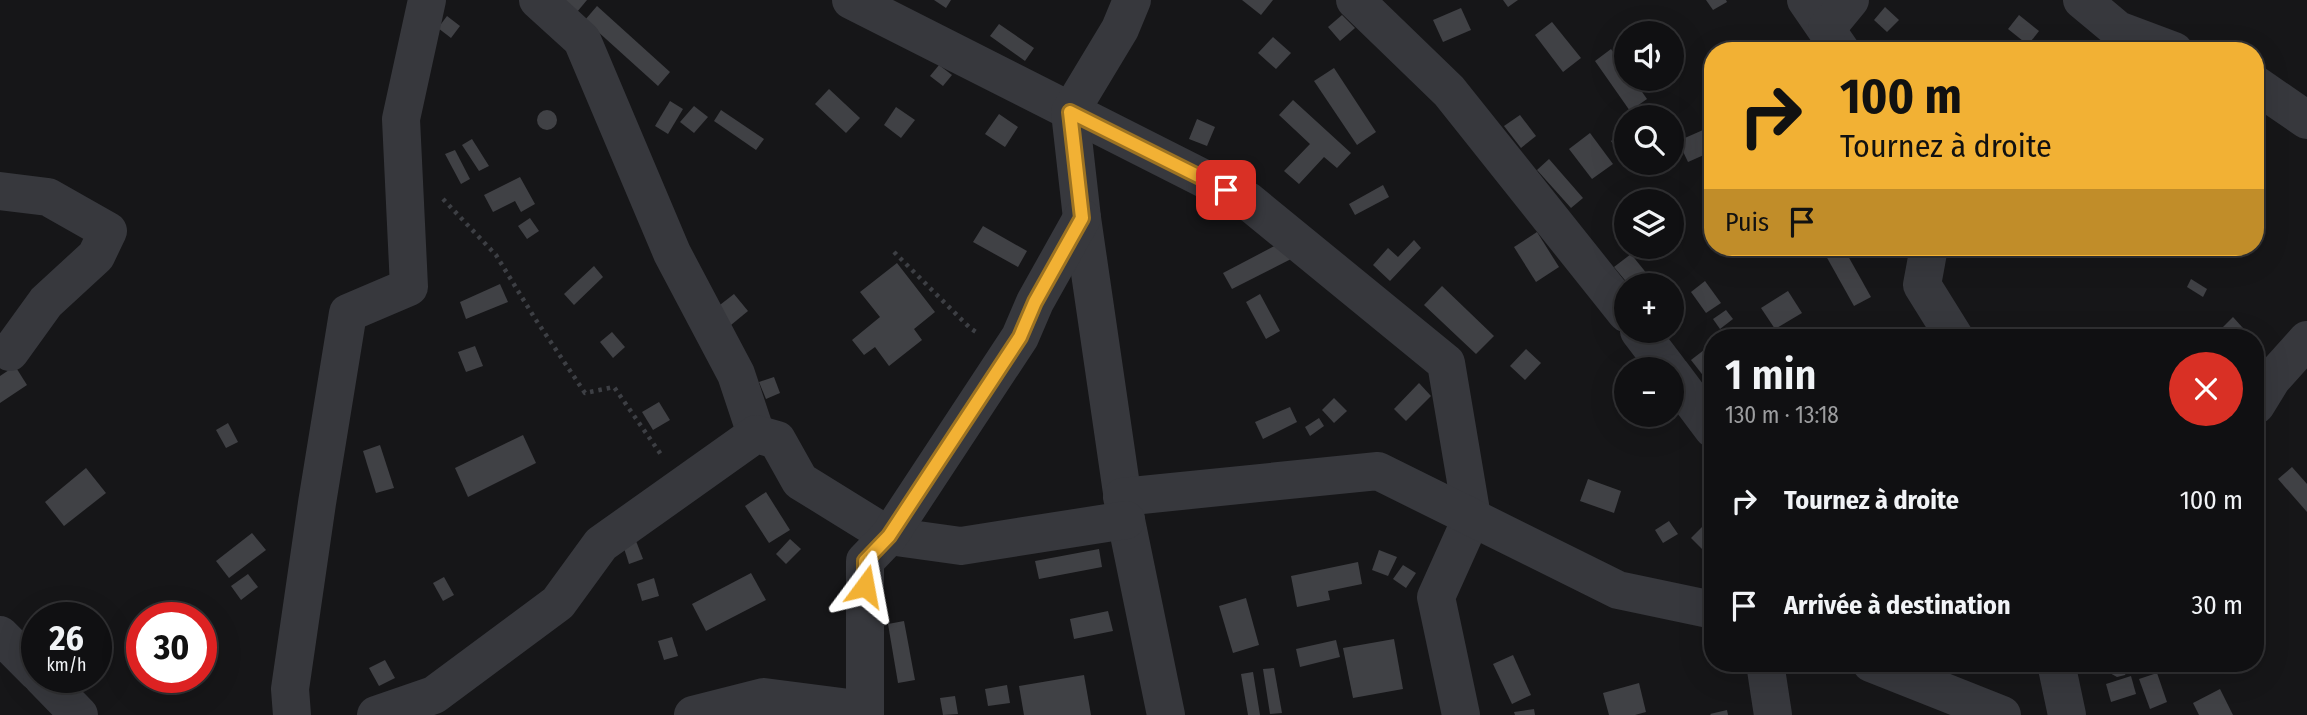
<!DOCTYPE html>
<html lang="fr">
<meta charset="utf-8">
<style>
body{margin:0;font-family:"Fira Sans Condensed",sans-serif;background:#19191b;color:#f1f3f6;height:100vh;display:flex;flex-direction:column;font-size:26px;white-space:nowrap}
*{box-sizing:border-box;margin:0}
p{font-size:23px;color:#9c9d9f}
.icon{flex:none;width:38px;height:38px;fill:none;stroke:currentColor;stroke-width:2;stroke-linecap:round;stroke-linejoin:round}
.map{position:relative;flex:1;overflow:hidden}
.drawer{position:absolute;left:1704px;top:329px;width:560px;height:343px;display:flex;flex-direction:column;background:#101012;border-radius:28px;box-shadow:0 7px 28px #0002,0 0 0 2px #303032}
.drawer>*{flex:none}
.top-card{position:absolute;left:1704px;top:42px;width:560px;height:214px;border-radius:28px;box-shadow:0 7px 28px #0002,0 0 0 2px #303032;background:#f2b134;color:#111;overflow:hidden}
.tools{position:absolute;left:1614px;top:21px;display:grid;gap:14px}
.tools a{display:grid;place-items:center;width:70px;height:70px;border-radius:50%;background:#101012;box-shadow:0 7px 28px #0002,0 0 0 2px #303032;font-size:35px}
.speed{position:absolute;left:21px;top:602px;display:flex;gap:14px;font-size:35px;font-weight:700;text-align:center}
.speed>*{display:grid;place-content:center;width:91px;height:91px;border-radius:50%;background:#101012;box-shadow:0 7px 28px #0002,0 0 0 2px #303032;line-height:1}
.speed small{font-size:18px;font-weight:400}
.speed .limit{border:10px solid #d22;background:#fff;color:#111}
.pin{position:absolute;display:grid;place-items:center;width:60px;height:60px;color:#fff;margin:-30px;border-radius:14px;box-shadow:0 4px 10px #0006}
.me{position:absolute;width:77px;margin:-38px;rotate:13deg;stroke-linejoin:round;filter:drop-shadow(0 0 5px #0008)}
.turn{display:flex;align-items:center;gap:24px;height:147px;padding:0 21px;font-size:32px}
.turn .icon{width:91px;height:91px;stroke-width:2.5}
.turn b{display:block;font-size:49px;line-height:60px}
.then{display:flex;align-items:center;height:66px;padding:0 21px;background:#0003;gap:14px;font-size:26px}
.round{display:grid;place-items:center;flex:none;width:74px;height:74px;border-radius:37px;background:#19191b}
.overview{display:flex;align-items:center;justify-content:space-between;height:119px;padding:0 21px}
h1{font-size:42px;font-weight:600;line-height:52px}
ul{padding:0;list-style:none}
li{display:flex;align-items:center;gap:21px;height:105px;padding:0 21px}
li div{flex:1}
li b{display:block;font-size:26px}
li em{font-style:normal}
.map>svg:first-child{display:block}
</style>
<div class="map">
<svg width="2307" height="715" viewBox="0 0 2307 715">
<rect width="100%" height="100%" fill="#161618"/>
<g fill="#404145">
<path d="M 563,0 L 587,0 L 577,12 Z"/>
<path d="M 934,0 L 951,0 L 946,8 Z"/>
<path d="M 1242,0 L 1273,0 L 1261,15 Z"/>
<path d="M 1503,0 L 1518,0 L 1508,7 Z"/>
<path d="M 1706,0 L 1726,0 L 1727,2 L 1713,10 Z"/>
<path d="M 597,6 L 670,72 L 658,86 L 585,20 Z"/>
<path d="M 1885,7 L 1899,20 L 1887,32 L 1874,20 Z"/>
<path d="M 1461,8 L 1471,30 L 1443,42 L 1433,20 Z"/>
<path d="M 1342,15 L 1355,28 L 1340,41 L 1328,27 Z"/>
<path d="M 2019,15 L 2039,31 L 2028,45 L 2008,29 Z"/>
<path d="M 447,16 L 460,26 L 451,38 L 438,28 Z"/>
<path d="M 1552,22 L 1581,58 L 1563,72 L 1535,35 Z"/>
<path d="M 999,24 L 1034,48 L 1025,61 L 990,36 Z"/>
<path d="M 1273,37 L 1291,53 L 1276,69 L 1258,53 Z"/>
<path d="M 1611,49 L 1626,69 L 1626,79 L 1633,79 L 1647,99 L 1630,111 L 1595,61 Z"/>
<path d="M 1713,63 L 1713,85 L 1711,86 L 1705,66 Z"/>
<path d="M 939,65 L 952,75 L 943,86 L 930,76 Z"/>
<path d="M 1334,68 L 1376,132 L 1357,145 L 1314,81 Z"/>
<path d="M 829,89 L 860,118 L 846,133 L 815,104 Z"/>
<path d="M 1293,100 L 1351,153 L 1337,168 L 1324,157 L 1299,184 L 1284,171 L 1310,144 L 1279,115 Z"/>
<path d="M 670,101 L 683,109 L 668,134 L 655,126 Z"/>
<path d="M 694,106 L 708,117 L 694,133 L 680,122 Z"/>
<path d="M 896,107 L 915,120 L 901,138 L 884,125 Z"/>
<circle cx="547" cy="120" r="10"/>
<path d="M 721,110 L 764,139 L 756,150 L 714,121 Z"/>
<path d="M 999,114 L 1018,127 L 1005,147 L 985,134 Z"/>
<path d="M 1520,115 L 1536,136 L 1521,148 L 1504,126 Z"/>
<path d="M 1197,119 L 1215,127 L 1207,146 L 1189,139 Z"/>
<path d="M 1626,130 L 1626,155 L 1622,157 L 1611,141 Z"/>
<path d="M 1703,130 L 1713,151 L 1688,162 L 1678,141 Z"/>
<path d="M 1590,133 L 1613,164 L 1592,179 L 1569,149 Z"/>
<path d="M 472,139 L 489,166 L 479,171 L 462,145 Z"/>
<path d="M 455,150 L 470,179 L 461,184 L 445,154 Z"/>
<path d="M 1549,159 L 1583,198 L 1571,208 L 1537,170 Z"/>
<path d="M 520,177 L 535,204 L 521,212 L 515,201 L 493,212 L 484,195 Z"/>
<path d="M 1383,185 L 1389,197 L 1355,215 L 1349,204 Z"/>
<path d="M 530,218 L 539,231 L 527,239 L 518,226 Z"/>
<path d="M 983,226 L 1027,251 L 1018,267 L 973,242 Z"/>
<path d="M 1537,232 L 1559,267 L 1536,282 L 1514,247 Z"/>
<path d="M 1414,240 L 1421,248 L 1390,281 L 1373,265 L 1388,248 L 1398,257 Z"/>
<path d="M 1284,241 L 1293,258 L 1232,289 L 1223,273 Z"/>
<path d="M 1821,247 L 1843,247 L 1871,297 L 1854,306 Z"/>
<path d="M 1631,254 L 1656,285 L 1629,285 L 1614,267 Z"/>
<path d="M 897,263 L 935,312 L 914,329 L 922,340 L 889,366 L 875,347 L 864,355 L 852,340 L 880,317 L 860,292 Z"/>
<path d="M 594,266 L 603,277 L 574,305 L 564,294 Z"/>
<path d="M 2191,279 L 2207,289 L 2203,297 L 2187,287 Z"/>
<path d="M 1705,281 L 1721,303 L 1706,313 L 1691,292 Z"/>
<path d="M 500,284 L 508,302 L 466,319 L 460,302 Z"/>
<path d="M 1442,286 L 1494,336 L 1476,354 L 1424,305 Z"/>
<path d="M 1788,291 L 1802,313 L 1775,329 L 1761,308 Z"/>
<path d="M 734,294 L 748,311 L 731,325 L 716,308 Z"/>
<path d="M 1260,294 L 1280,331 L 1266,339 L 1246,302 Z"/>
<path d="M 1671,305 L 1681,317 L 1671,324 Z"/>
<path d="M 1726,310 L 1733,319 L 1720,329 L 1713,319 Z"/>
<path d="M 2233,317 L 2252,338 L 2229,338 L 2221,329 Z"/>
<path d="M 1918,329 L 1923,337 L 1908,338 Z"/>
<path d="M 612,332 L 625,347 L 613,358 L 600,342 Z"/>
<path d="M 1713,343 L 1713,371 L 1705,378 L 1691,360 Z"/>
<path d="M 475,346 L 483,366 L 466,372 L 458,352 Z"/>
<path d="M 1526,349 L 1541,363 L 1525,380 L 1510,366 Z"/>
<path d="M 15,366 L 27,385 L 0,403 L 0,376 Z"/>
<path d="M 774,377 L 780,393 L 766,399 L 759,382 Z"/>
<path d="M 1419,383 L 1431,396 L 1406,421 L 1394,409 Z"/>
<path d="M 1334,398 L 1347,411 L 1334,423 L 1322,410 Z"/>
<path d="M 659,402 L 670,420 L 653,430 L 642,412 Z"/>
<path d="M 1290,407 L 1297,422 L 1263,439 L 1255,422 Z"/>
<path d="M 1319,418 L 1324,426 L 1310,436 L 1305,427 Z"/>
<path d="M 228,423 L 238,442 L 226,448 L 216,430 Z"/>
<path d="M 523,435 L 536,463 L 468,497 L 455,468 Z"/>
<path d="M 380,445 L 394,488 L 376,493 L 363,451 Z"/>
<path d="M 2292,467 L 2307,484 L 2307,512 L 2278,479 Z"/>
<path d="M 86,468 L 106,493 L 64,526 L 45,502 Z"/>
<path d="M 1588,479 L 1621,491 L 1614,513 L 1580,501 Z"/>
<path d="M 766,492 L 790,530 L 769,543 L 745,506 Z"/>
<path d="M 1669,521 L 1678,534 L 1663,543 L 1655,530 Z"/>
<path d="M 1704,525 L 1713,535 L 1713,554 L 1710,557 L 1691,538 Z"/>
<path d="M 252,533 L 266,550 L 229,578 L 216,561 Z"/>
<path d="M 790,539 L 801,549 L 786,564 L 776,554 Z"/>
<path d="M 636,541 L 643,559 L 629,564 L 623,545 Z"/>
<path d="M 1099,549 L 1102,567 L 1039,579 L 1035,561 Z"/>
<path d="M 1379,550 L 1397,557 L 1388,576 L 1372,570 Z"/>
<path d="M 1358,562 L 1362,584 L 1328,591 L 1330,600 L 1297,607 L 1291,576 Z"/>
<path d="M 1403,565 L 1416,573 L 1406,588 L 1393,579 Z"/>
<path d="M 751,573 L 766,600 L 706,631 L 692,604 Z"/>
<path d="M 248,574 L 258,587 L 241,600 L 231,586 Z"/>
<path d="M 444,577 L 454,595 L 443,601 L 433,583 Z"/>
<path d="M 654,578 L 659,596 L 642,601 L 637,584 Z"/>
<path d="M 1246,598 L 1259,645 L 1233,653 L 1219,606 Z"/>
<path d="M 1108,611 L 1113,631 L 1074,639 L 1070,619 Z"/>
<path d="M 904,621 L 915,680 L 898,683 L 888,624 Z"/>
<path d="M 672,637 L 678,656 L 664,660 L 658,641 Z"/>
<path d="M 1394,639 L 1403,689 L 1353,698 L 1343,648 Z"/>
<path d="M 1336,640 L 1340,657 L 1300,667 L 1296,649 Z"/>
<path d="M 1513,655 L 1531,695 L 1512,704 L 1493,664 Z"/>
<path d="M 385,660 L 395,678 L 379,686 L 369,668 Z"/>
<path d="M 2106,663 L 2130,663 L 2130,665 L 2125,675 L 2117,677 L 2108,672 Z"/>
<path d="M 1274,668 L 1282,713 L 1270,714 L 1263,669 Z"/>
<path d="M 1253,672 L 1260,715 L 1248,715 L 1241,674 Z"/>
<path d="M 2157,673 L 2167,702 L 2150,709 L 2139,679 Z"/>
<path d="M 1084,675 L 1091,715 L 1024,715 L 1019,686 Z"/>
<path d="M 2131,676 L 2136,694 L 2111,702 L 2106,684 Z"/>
<path d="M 1639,683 L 1646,712 L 1635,715 L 1609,715 L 1603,693 Z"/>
<path d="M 1007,685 L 1010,703 L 988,706 L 985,689 Z"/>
<path d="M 2220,689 L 2233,715 L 2199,715 L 2193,703 Z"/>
<path d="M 955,696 L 958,714 L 943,715 L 940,698 Z"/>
<path d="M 1534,709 L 1535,715 L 1515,715 L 1514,712 Z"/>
<path d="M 1727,710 L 1728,715 L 1711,715 L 1710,714 Z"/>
</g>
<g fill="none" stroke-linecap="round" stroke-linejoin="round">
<g stroke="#3d3f44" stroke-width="4.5" stroke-dasharray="3.5 5" stroke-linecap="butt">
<path d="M 443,199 L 496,255 L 534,317 L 585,393 L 614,387 L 662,456"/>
<path d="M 894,252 L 970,328 L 979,334"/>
</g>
<g stroke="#37383d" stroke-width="38">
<path d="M 538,0 L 582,40 L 672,253 L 736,374 L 756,434"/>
<path d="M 851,0 L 1248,201 L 1446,363 L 1472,517 L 1436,597 L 1461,715"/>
<path d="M 1132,0 L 1120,29 L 1070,112 L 1082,218 L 1126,520 L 1166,715"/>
<path d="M 1355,0 L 1449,91 L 1626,313"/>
<path d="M 1806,0 L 1841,51"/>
<path d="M 2082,0 L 2118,30 L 2174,51"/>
<path d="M 1827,28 L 1850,0"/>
<path d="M 2256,85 L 2307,120"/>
<path d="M 0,191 L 48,197 L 108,231 L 96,256 L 46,302 L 10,352"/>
<path d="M 1929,247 L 1922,285 L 1955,338"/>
<path d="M 1639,331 L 1668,369"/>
<path d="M 1671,373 L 1713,429"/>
<path d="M 2256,405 L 2272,379 L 2307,340"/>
<path d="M 1122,497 L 1378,471 L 1618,590 L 1713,610"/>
<path d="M 1765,663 L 1773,715"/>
<path d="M 1871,663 L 2002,715"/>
<path d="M 2056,663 L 2067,715"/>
<path d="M 292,715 L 290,689 L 317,503 L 348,313 L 409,287 L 401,119 L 427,0"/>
<path d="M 376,715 L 434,695 L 558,603 L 601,544 L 756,434 L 777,440 L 800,481 L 889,536 L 961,546 L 1126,520"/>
<path d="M 693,715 L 764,697 L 865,710"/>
<path d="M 865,715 L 865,561 L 889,536 L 1020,337 L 1035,302 L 1082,218"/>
</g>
<g stroke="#37383d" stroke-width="38">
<path d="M 0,635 L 37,672"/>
<path d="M 42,677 L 79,715"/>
</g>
</g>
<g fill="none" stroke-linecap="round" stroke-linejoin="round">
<g stroke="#9d7322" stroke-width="18">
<path id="route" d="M 865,586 L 865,561 L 889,536 L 1020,337 L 1035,302 L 1082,218 L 1070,112 L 1226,190"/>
</g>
<use href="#route" stroke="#f2b134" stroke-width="12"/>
</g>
</svg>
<div class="tools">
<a><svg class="icon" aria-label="sound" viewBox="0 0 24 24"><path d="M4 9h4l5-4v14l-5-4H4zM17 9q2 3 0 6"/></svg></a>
<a><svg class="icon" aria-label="search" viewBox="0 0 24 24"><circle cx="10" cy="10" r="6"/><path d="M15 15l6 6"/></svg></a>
<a><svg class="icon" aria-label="layers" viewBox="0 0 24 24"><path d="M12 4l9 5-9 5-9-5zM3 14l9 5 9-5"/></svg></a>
<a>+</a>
<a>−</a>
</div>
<div class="speed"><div>26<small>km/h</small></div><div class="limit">30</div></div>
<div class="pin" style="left:1226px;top:190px;background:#d93025"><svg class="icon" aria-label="arrive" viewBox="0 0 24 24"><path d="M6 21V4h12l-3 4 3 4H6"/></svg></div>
<svg class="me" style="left:865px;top:586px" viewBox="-20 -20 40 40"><path d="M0-17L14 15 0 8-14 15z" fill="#f2b134" stroke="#fff" stroke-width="4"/></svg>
<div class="top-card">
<div class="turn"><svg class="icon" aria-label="right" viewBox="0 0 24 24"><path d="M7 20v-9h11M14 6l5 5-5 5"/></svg><div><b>100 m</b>Tournez à droite</div></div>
<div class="then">Puis<svg class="icon" aria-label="arrive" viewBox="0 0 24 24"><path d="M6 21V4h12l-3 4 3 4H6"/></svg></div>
</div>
<section class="drawer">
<div class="overview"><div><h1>1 min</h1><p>130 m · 13:18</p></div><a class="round" style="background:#d93025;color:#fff"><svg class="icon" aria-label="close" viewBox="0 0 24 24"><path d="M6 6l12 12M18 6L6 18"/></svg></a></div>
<ul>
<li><svg class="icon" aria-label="right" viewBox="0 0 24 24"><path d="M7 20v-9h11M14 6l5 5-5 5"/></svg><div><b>Tournez à droite</b></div><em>100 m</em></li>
<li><svg class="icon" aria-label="arrive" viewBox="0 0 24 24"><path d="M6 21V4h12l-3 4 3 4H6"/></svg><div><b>Arrivée à destination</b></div><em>30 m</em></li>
</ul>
</section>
</div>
